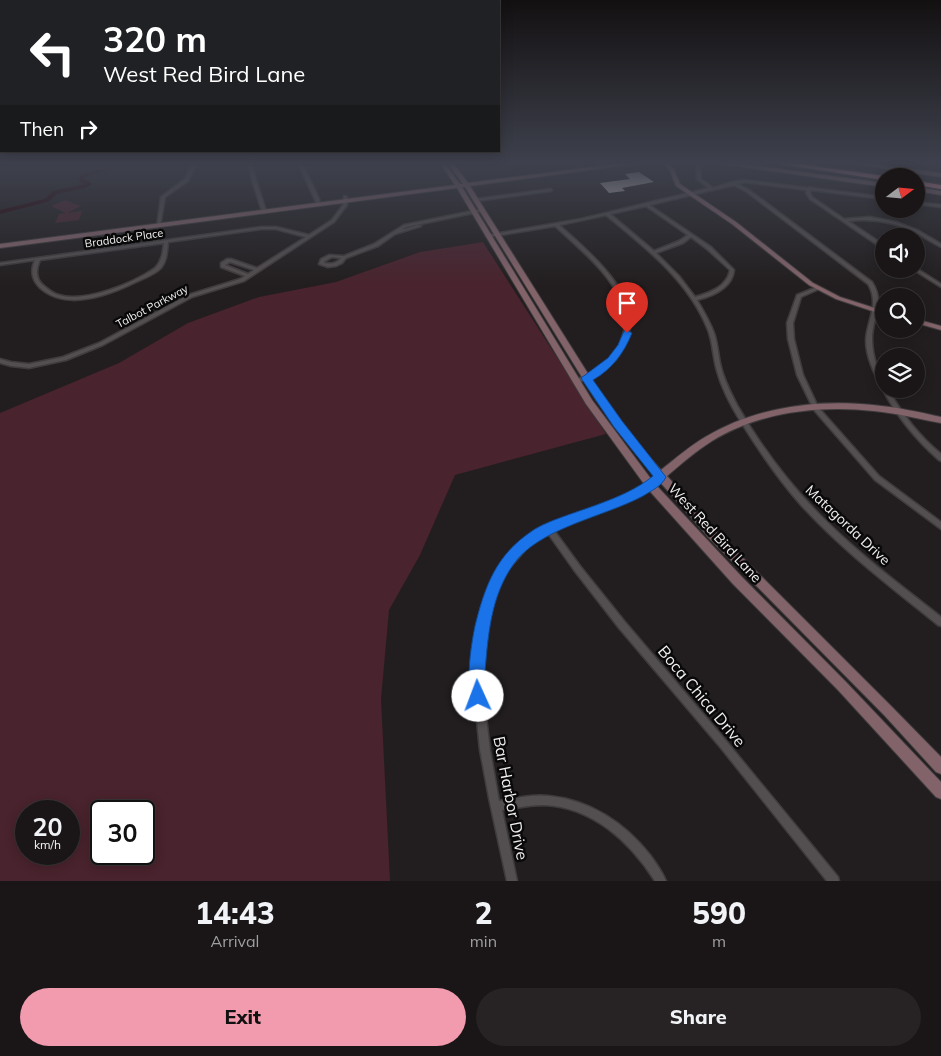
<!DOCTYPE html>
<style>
body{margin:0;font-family:Mulish,sans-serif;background:#272324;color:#f1f3f6;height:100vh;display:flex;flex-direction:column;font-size:19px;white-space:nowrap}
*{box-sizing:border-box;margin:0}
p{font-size:16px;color:#9f9fa1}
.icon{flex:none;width:28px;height:28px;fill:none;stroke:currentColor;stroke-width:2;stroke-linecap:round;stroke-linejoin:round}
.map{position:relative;height:881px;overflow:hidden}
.details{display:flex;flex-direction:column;background:#1a1617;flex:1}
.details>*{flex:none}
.hud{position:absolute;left:0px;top:0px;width:500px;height:152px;box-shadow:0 2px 12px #0003,0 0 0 1px #383536;background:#202124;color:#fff;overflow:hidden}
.needle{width:32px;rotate:74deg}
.tools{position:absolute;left:875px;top:168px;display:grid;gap:10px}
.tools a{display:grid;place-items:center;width:50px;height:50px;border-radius:50%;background:#1a1617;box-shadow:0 2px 12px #0003,0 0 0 1px #383536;font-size:25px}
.speed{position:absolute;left:15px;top:800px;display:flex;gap:10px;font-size:25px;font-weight:700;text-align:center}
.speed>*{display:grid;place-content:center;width:65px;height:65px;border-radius:50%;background:#1a1617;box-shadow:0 2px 12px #0003,0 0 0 1px #383536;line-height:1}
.speed small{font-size:12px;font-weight:400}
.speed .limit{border:2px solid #111;border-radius:8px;background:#fff;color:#111}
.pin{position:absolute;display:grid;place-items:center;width:42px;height:42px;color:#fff;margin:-51px -21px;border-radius:50% 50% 50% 0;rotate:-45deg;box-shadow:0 0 5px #0007}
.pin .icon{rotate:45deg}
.me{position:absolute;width:55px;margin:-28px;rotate:358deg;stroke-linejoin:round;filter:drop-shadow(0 0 4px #0008)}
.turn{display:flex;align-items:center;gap:18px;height:105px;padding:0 20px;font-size:22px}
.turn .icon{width:65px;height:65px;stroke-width:2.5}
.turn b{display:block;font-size:35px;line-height:42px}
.then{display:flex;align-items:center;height:48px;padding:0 20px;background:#0003;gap:10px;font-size:19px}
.eta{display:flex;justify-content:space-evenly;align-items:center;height:85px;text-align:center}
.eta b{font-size:30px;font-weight:800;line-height:35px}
.button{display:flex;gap:10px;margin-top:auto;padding:10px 20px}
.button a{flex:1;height:58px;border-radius:30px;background:#f29aae;color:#111;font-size:20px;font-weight:800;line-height:58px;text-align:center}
.button a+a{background:#272324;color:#f1f3f6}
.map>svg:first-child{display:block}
</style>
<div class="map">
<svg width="941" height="881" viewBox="0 0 941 881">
<rect width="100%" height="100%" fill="#221e1f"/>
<g fill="#49232d" fill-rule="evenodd">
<path d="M 65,200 L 81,206 L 67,213 L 82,211 L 79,220 L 55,223 L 59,214 L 66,213 L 51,206 Z"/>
<path d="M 483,242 L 606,434 L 455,475 L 420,555 L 389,610 L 381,699 L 390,881 L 0,881 L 0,413 L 119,363 L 188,323 L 259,297 L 336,282 L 420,252 ZM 26,811 L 69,811 L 69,854 L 26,854 ZM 101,811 L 144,811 L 144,854 L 101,854 Z"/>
</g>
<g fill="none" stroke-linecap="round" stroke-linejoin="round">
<path fill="#240008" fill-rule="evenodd" d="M 120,163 L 130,163 L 85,177 L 84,179 L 92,184 L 85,188 L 57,194 L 49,201 L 43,203 L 0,214 L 0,210 L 45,199 L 53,191 L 81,185 L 84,184 L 78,180 L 80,175 Z"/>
</g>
<path fill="#ccc6c7" d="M 639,172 L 654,182 L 622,188 L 625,191 L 609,193 L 600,183 L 630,179 L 625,174 Z"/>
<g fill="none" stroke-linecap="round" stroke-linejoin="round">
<g stroke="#3e3b3c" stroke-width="3">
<g id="street">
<path d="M 193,163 L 197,163 L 188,181 L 165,197 L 160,226 L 157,227 L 161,197 L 185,179 Z"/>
<path d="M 248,163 L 252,163 L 256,180 L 266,211 L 265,212 L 262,211 L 252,180 Z"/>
<path d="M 298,163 L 302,163 L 319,199 L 320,205 L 317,204 Z"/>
<path d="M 696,163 L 700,163 L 701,179 L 713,188 L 733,182 L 745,180 L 808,188 L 810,187 L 812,188 L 884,197 L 884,199 L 811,190 L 810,193 L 812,197 L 844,219 L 870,217 L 896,222 L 919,231 L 941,244 L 941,247 C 933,243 925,238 917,233 C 895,222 872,218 848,221 L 884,245 L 884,248 L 882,248 L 810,199 L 806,193 L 807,190 L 745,182 L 737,184 L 749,190 L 872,282 C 886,304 872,317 872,339 C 872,349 874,358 877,366 C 880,375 884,379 884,389 L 888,389 C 902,414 919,436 941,454 L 941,461 L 939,460 C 915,439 896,415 882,388 C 874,373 866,357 866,340 C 867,320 880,304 868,284 L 747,192 L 734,185 L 649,205 L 711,247 L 734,270 C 732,288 713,296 697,300 C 703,310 710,322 714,333 C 718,344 718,356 721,367 C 724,380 731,393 737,405 C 760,445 789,484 822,517 C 859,554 900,585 941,617 L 941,626 L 938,625 C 891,587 842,550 801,505 C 779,480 759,451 741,422 C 731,406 722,389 717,371 C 713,358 713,343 708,330 C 689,281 646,248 606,215 L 559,225 C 586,249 639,292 629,333 C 628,338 625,343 623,347 C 615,367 595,377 576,383 L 574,382 L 573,381 L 574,380 C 592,374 611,364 619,346 C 621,341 623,336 624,331 C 631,288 583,252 555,226 L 488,237 L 486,236 L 488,235 L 581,219 L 709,188 L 697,179 ZM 646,206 L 688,235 L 679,241 L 654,251 L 610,214 ZM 691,237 L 707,249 L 730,270 C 727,287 709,293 695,297 L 679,276 L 656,253 L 683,243 Z"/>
<path d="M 550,189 L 552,190 L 551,191 L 476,201 L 474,200 L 476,199 Z"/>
<path d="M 344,196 L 347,197 L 347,205 L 334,222 L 244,281 L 192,297 L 103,345 L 66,360 L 29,368 L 11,366 L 0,363 L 0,359 L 11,362 L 29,364 L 63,357 L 99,343 L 188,295 L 240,279 L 245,276 L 221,267 L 221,263 L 227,259 L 231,259 L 257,268 L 306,237 L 276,229 L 262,229 L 168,242 C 167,251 167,261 161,268 C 155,274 145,278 138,281 C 110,295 67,312 40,288 C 32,280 30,271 35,260 L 0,265 L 0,263 L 262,227 L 276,227 L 309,235 L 332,220 L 343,205 ZM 164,243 C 163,252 162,261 155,268 C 134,283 85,303 59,295 C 52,293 48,289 43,285 C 35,278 36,269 40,260 ZM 230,262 L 254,270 L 248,274 L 225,265 Z"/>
<path d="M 916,202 L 941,205 L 941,207 L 916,204 Z"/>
<path d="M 482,209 L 484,210 L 483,211 L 406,227 L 402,230 L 419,225 L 421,226 L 395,234 L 378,246 L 346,258 L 342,263 L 336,266 L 328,267 L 319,264 L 321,259 L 329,255 L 344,256 L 374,244 L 404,225 ZM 332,257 L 341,258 C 336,264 331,264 324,263 L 325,261 Z"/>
<path d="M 916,268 L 941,284 L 941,287 L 914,270 L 914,269 L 916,269 Z"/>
<path d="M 817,287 L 819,288 L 819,289 L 801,297 L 793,323 L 794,339 L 803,375 L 818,407 L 879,476 L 941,522 L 941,529 L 875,480 L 814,410 L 797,375 L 788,339 L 787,323 L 797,295 Z"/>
<path d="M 650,482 L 652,483 L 653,485 L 652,487 L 634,498 L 615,507 L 571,522 L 553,529 L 580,566 L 625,622 L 727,742 L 838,877 L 839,881 L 827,881 L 721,748 L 619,628 L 574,570 L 547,532 L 533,541 L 505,573 L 490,609 L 483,654 L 484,701 L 490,750 L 499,801 C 516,798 533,794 549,796 C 590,800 625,823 650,855 C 656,863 662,872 666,881 L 655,881 C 630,842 593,807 544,805 C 530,805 516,808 502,810 L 517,881 L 507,881 L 489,798 L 480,750 L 475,701 L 475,654 L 482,609 L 499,568 L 527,537 L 537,531 L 557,521 L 611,503 Z"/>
</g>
</g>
<g stroke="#3e3b3c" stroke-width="2">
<g id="secondary">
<path d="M 440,163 L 444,163 L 460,184 L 463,184 L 448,163 L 453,163 L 468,183 L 624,163 L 637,163 L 635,164 L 470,186 L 602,396 L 640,447 L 661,470 C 676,458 691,445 707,436 C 756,407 817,399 873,405 C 896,407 919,412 941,417 L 941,423 C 919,419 896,413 874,411 C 819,405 759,412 712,441 C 696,451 681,464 667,476 L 718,533 L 893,708 L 941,757 L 941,774 L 936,772 L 885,716 L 710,539 L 660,482 L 656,485 L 741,576 L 846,682 L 941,782 L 941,799 L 936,797 L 838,690 L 733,584 L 647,488 L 586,404 L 457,188 L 0,248 L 0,244 L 455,185 ZM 462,187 L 465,187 L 596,400 L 634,451 L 655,475 L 651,479 L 592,400 Z"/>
<path d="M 663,163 L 668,163 L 674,170 L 680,184 L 736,222 L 813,283 L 840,297 L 884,311 L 884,315 L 836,299 L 809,285 L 732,224 L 676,186 L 670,171 Z"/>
<path d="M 720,163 L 733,163 L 884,183 L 884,187 L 722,164 Z"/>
<path d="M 853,163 L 865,163 L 941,173 L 941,177 L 855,164 Z"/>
<path d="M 916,187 L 941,191 L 941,195 L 916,191 Z"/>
<path d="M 916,319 L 941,326 L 941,330 L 916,323 Z"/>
</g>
</g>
<g stroke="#3e3b3c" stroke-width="3">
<g id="highway">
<path d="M 774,163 L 790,163 L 885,176 L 884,180 Z"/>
<path d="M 916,181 L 941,185 L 941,189 L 916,185 Z"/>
</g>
</g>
<use href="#street" fill="#534e4f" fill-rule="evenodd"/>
<use href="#secondary" fill="#82636a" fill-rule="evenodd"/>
<use href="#highway" fill="#f194aa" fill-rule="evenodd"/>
</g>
<linearGradient id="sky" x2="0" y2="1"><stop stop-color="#131011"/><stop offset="0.57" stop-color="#3e414d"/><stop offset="1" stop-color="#3e414d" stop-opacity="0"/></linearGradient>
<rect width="941" height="286" fill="url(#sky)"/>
<path fill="#1a73e8" stroke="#114b97" d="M 627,330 L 632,333 C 624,353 612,369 593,380 L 622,421 L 666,477 C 662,486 651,491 643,496 C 604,517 538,528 513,565 C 491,596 488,635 485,672 C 485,682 488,692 484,702 L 478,704 L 473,702 C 465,683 471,646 475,626 C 485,586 496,555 532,531 C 546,521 581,511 599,504 C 618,497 637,489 653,476 L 614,427 L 581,378 L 608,358 L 618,345 L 624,331 Z"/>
<g text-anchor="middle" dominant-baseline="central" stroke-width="5" stroke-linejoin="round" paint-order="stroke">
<g font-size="11" fill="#f2eff0" stroke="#0a0909">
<text transform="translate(124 238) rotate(-8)">Braddock Place</text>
<text transform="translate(152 306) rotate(-28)">Talbot Parkway</text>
</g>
<g font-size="14" fill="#f2eff0" stroke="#0a0909">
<text transform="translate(848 525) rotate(43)">Matagorda Drive</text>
<text transform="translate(715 533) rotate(47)">West Red Bird Lane</text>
</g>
<g font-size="16" fill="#f2eff0" stroke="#0a0909">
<text transform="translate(702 696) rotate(50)">Boca Chica Drive</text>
<text transform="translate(511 798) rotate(79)">Bar Harbor Drive</text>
</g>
</g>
</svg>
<div class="tools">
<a><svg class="needle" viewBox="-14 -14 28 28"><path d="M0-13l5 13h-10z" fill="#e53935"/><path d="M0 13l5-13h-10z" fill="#9f9fa1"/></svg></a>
<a><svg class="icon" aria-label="sound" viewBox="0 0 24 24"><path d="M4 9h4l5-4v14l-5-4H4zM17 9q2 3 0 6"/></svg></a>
<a><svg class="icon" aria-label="search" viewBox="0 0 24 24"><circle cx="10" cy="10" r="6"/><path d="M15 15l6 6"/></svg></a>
<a><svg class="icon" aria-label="layers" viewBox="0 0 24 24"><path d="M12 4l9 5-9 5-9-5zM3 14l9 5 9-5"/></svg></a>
</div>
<div class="speed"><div>20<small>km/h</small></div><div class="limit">30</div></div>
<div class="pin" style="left:627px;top:333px;background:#d93025"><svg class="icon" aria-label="arrive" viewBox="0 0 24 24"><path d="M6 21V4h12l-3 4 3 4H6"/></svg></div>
<svg class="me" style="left:478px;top:696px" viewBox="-20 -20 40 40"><circle r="19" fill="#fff"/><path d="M0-13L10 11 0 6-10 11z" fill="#1a73e8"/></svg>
<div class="hud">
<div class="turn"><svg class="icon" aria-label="left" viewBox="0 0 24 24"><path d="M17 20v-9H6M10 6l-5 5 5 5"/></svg><div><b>320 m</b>West Red Bird Lane</div></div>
<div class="then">Then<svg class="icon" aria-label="right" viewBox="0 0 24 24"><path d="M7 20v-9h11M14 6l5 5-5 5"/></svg></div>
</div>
</div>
<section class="details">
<div class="eta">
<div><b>14:43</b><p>Arrival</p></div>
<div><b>2</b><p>min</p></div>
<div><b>590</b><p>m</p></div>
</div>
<div class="button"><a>Exit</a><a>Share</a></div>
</section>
